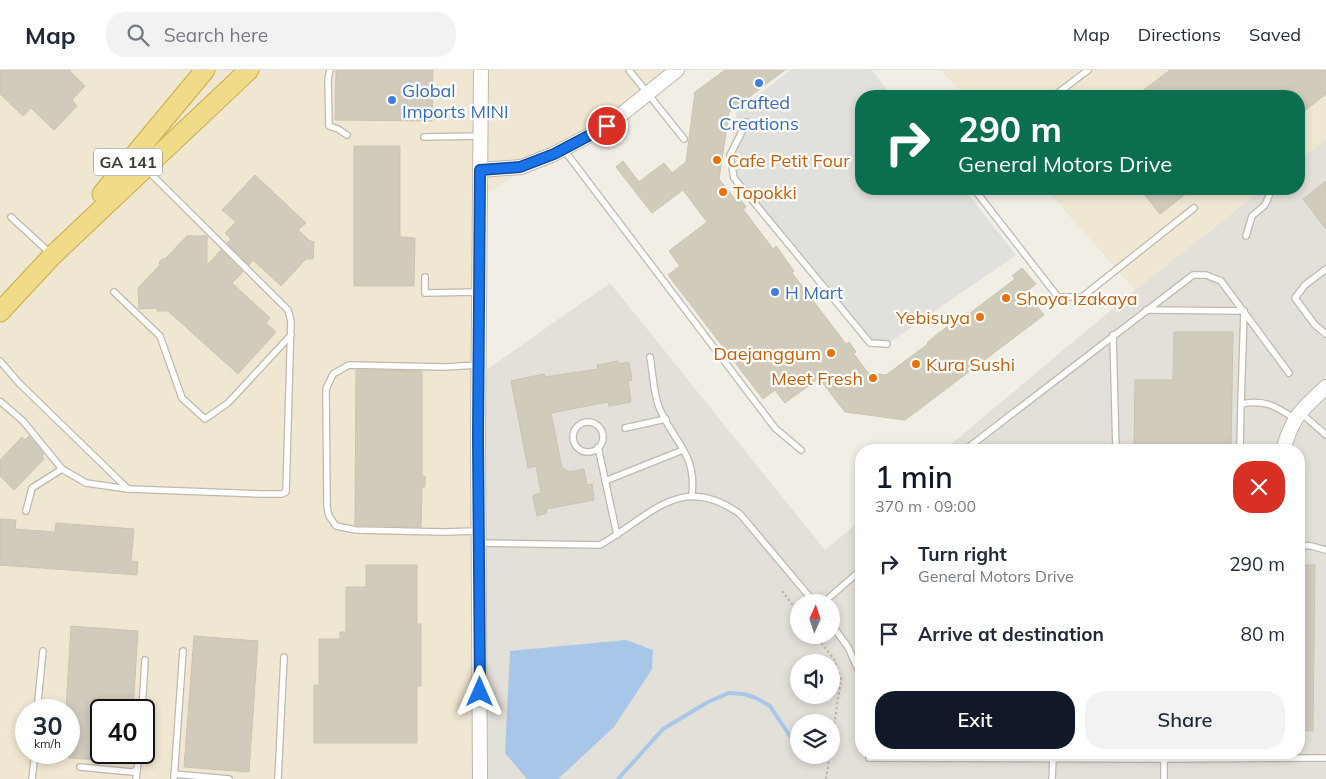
<!DOCTYPE html>
<meta charset="utf-8">
<style>
body{margin:0;font-family:Mulish,sans-serif;background:#f2f2f3;color:#1f2937;height:100vh;display:flex;flex-direction:column;font-size:19px;white-space:nowrap}
*{box-sizing:border-box;margin:0}
p{font-size:16px;color:#747a83}
.icon{flex:none;width:28px;height:28px;fill:none;stroke:currentColor;stroke-width:2;stroke-linecap:round;stroke-linejoin:round}
.map{position:relative;flex:1;overflow:hidden}
.drawer{position:absolute;left:855px;top:374px;width:450px;height:315px;display:flex;flex-direction:column;background:#fff;border-radius:20px;box-shadow:0 2px 8px #0003}
.drawer>*{flex:none}
.top-card{position:absolute;left:855px;top:20px;width:450px;height:105px;border-radius:20px;box-shadow:0 2px 8px #0003;background:#0b6e4f;color:#fff;overflow:hidden}
.needle{width:32px;rotate:3deg}
.buttons{position:absolute;left:790px;top:524px;display:grid;gap:10px}
.buttons a{display:grid;place-items:center;width:50px;height:50px;border-radius:50%;background:#fff;box-shadow:0 2px 8px #0003;font-size:25px}
.speed{position:absolute;left:15px;top:629px;display:flex;gap:10px;font-size:25px;font-weight:700;text-align:center}
.speed>*{display:grid;place-content:center;width:65px;height:65px;border-radius:50%;background:#fff;box-shadow:0 2px 8px #0003;line-height:1}
.speed small{font-size:12px;font-weight:400}
.speed .limit{border:2px solid #111;border-radius:8px;background:#fff;color:#111}
.pin{position:absolute;display:grid;place-items:center;width:42px;height:42px;color:#fff;margin:-21px;border:2px solid #fff;border-radius:50%;box-shadow:0 1px 5px #0007}
.me{position:absolute;width:55px;margin:-28px;rotate:0deg;stroke-linejoin:round;filter:drop-shadow(0 0 4px #0008)}
.turn{display:flex;align-items:center;gap:18px;height:105px;padding:0 20px;font-size:22px}
.turn .icon{width:65px;height:65px;stroke-width:2.5}
.turn b{display:block;font-size:35px;line-height:42px}
.round{display:grid;place-items:center;flex:none;width:52px;height:52px;border-radius:20px;background:#f2f2f3}
.headline{display:flex;align-items:center;justify-content:space-between;height:85px;padding:0 20px}
h1{font-size:30px;font-weight:600;line-height:38px;color:#111827}
.button{display:flex;gap:10px;margin-top:auto;padding:10px 20px}
.button a{flex:1;height:58px;border-radius:20px;background:#111827;color:#fff;font-size:20px;font-weight:600;line-height:58px;text-align:center}
.button a+a{background:#f2f2f3;color:#1f2937}
ul{padding:0;list-style:none}
li{display:flex;align-items:center;gap:15px;height:70px;padding:0 20px}
li div{flex:1}
li b{display:block;font-size:19px}
li em{font-style:normal}
header{display:flex;align-items:center;gap:30px;box-sizing:border-box;height:70px;padding:0 25px;background:#fff;border-bottom:1px solid #e0e1e3}
header strong{font-size:24px}
nav{display:flex;gap:28px;margin-inline-start:auto;font-size:18px}
.search{width:350px;height:45px;background:#f2f2f3;display:flex;align-items:center;gap:12px;box-sizing:border-box;padding:0 18px;border-radius:20px;color:#747a83;font-size:19px}
.map>svg:first-child{display:block}
</style>
<header>
<strong>Map</strong>
<div class="search"><svg class="icon" aria-label="search" viewBox="0 0 24 24"><circle cx="10" cy="10" r="6"/><path d="M15 15l6 6"/></svg>Search here</div>
<nav><a>Map</a><a>Directions</a><a>Saved</a></nav>
</header>
<div class="map">
<svg width="1326" height="709" viewBox="0 0 1326 709">
<rect width="100%" height="100%" fill="#f0eee5"/>
<g fill="#f0e7d2" fill-rule="evenodd">
<path d="M 0,0 L 682,0 L 487,123 L 479,709 L 0,709 ZM 26,640 L 69,640 L 69,682 L 26,682 ZM 101,640 L 144,640 L 144,682 L 101,682 Z"/>
<path d="M 941,0 L 1326,0 L 1326,69 L 1299,90 L 1299,26 L 964,26 Z"/>
<path d="M 1046,119 L 1263,119 L 1135,220 Z"/>
</g>
<path fill="#e3e0da" fill-rule="evenodd" d="M 1326,69 L 1326,709 L 479,709 L 485,301 L 610,213 L 825,480 L 861,450 L 861,682 L 1299,682 L 1299,380 L 944,380 L 1135,220 L 1263,119 L 1299,119 L 1299,90 ZM 799,532 L 831,532 L 831,565 L 799,565 ZM 799,592 L 831,592 L 831,625 L 799,625 ZM 799,652 L 831,652 L 831,685 L 799,685 Z"/>
<path fill="#e2e0dd" d="M 791,0 L 872,0 L 892,26 L 861,26 L 861,119 L 964,119 L 1016,185 L 887,274 L 870,273 L 734,108 L 730,85 L 737,41 Z"/>
<path fill="#a8c6e7" d="M 626,570 L 653,580 L 652,599 L 614,657 L 558,709 L 527,709 L 505,683 L 510,581 Z"/>
<g fill="none" stroke-linecap="round" stroke-linejoin="round">
<path stroke="#a8c6e7" stroke-width="4" d="M 618,709 L 663,659 L 708,632 L 729,623 L 744,624 L 756,628 L 770,636 L 790,666"/>
</g>
<g fill="#d1cbbc" stroke="#cac3b0">
<path d="M 0,0 L 69,0 L 85,16 L 72,30 L 77,36 L 54,60 L 31,38 L 23,46 L 0,24 Z"/>
<path d="M 336,0 L 433,0 L 432,51 L 335,50 Z"/>
<path d="M 725,0 L 785,0 L 729,42 L 719,109 L 735,129 L 738,126 L 746,137 L 743,139 L 773,179 L 776,176 L 794,201 L 792,203 L 846,274 L 849,272 L 856,282 L 854,284 L 868,303 L 886,305 L 928,274 L 927,273 L 935,266 L 959,248 L 968,242 L 969,244 L 1015,209 L 1012,206 L 1022,198 L 1036,214 L 1026,222 L 1044,245 L 905,350 L 845,342 L 819,308 L 785,333 L 775,320 L 763,329 L 668,205 L 680,196 L 669,181 L 707,152 L 683,120 L 652,143 L 616,97 L 623,91 L 639,112 L 664,93 L 672,103 L 686,92 L 695,22 Z"/>
<path d="M 1170,0 L 1326,0 L 1326,24 L 1299,45 L 1299,26 L 1136,26 Z"/>
<path d="M 354,76 L 400,76 L 400,167 L 415,168 L 414,216 L 354,216 Z"/>
<path d="M 255,105 L 306,153 L 298,160 L 310,171 L 314,172 L 313,189 L 306,189 L 281,216 L 253,190 L 249,195 L 227,173 L 231,169 L 225,163 L 236,152 L 222,140 Z"/>
<path d="M 1326,111 L 1326,159 L 1303,129 Z"/>
<path d="M 1140,119 L 1192,119 L 1160,144 Z"/>
<path d="M 187,166 L 207,166 L 207,195 L 221,180 L 243,202 L 232,213 L 270,248 L 266,253 L 276,262 L 238,304 L 168,241 L 157,241 L 157,238 L 139,239 L 138,218 L 160,195 L 159,192 L 162,189 L 165,189 Z"/>
<path d="M 1174,262 L 1233,262 L 1231,380 L 1134,380 L 1135,310 L 1173,310 Z"/>
<path d="M 618,291 L 618,294 L 629,292 L 632,310 L 628,311 L 631,332 L 609,336 L 608,332 L 551,343 L 562,398 L 570,402 L 584,399 L 587,415 L 592,414 L 594,430 L 546,439 L 547,443 L 537,446 L 533,427 L 534,425 L 541,423 L 536,396 L 528,398 L 511,311 L 544,304 L 545,307 L 598,299 L 597,295 Z"/>
<path d="M 356,300 L 422,301 L 422,406 L 425,406 L 425,417 L 422,417 L 421,457 L 355,455 Z"/>
<path d="M 29,366 L 44,384 L 42,386 L 44,389 L 14,420 L 0,406 L 0,390 L 22,367 L 25,370 Z"/>
<path d="M 0,449 L 16,450 L 15,459 L 55,462 L 56,453 L 134,459 L 131,491 L 138,492 L 137,505 L 0,495 Z"/>
<path d="M 366,495 L 417,495 L 417,554 L 421,554 L 421,616 L 417,616 L 417,673 L 314,673 L 314,615 L 319,615 L 319,569 L 340,569 L 340,562 L 346,562 L 346,517 L 366,517 Z"/>
<path d="M 1299,495 L 1315,495 L 1313,661 L 1299,661 Z"/>
<path d="M 71,556 L 138,561 L 133,640 L 101,640 L 101,690 L 69,688 L 69,640 L 66,640 Z"/>
<path d="M 194,566 L 258,571 L 249,702 L 184,697 Z"/>
<path d="M 103,682 L 130,682 L 130,692 L 103,690 Z"/>
</g>
<g fill="none" stroke-linecap="round" stroke-linejoin="round">
<g stroke="#beb9ac" stroke-width="8">
<g id="service">
<path d="M 330,0 L 328,9 L 329,56 L 338,59 L 347,65"/>
<path d="M 629,0 L 684,69"/>
<path d="M 1054,26 L 1088,0"/>
<path d="M 747,52 L 730,85 L 734,108 L 870,273 L 887,274"/>
<path d="M 424,67 L 480,66"/>
<path d="M 564,80 L 775,358 L 801,380"/>
<path d="M 974,119 L 1058,227 L 1082,227 L 1194,138"/>
<path d="M 11,147 L 51,184"/>
<path d="M 1246,166 L 1252,146 L 1265,135 L 1269,126"/>
<path d="M 1326,199 L 1305,215 L 1295,228 L 1315,255 L 1326,264"/>
<path d="M 425,207 L 425,223 L 479,222"/>
<path d="M 114,222 L 160,266 L 182,328 L 205,349 L 228,333 L 291,265"/>
<path d="M 1146,240 L 1244,241"/>
<path d="M 1113,265 L 1116,380"/>
<path d="M 650,287 C 653,303 653,322 659,337 C 673,372 697,383 692,425"/>
<path d="M 0,291 L 19,313 L 128,419"/>
<path d="M 1,332 L 23,351 L 62,399 L 86,413 L 128,419 L 261,424 L 282,424 L 286,422 L 291,251 L 288,240 L 148,101"/>
<path d="M 1241,334 L 1244,241"/>
<path d="M 1301,343 L 1326,365"/>
<circle cx="588" cy="367" r="15"/>
<path d="M 625,358 L 666,349"/>
<path d="M 598,377 L 617,465"/>
<path d="M 965,380 L 1193,205 L 1206,205 L 1221,211 L 1289,303"/>
<path d="M 1240,380 L 1241,334 C 1264,329 1276,336 1295,349"/>
<path d="M 605,411 L 683,380"/>
<path d="M 26,441 L 32,418 L 62,399"/>
<path d="M 478,461 L 443,462 L 356,460 L 336,456 L 329,446 L 327,437 L 326,319 L 333,304 L 349,295 L 444,297 L 479,295"/>
<path d="M 478,473 L 600,475 C 650,447 680,401 740,444 L 814,532"/>
<path d="M 1299,475 L 1311,476 L 1326,480"/>
<path d="M 824,532 L 861,500"/>
<path d="M 831,554 L 848,577 L 861,606"/>
<path d="M 37,640 L 43,581"/>
<path d="M 142,640 L 145,590"/>
<path d="M 869,682 L 869,688 L 1164,689 L 1164,709"/>
<path d="M 1164,689 L 1326,688"/>
<path d="M 80,697 L 132,702 L 137,700"/>
<path d="M 174,704 L 229,709"/>
<path d="M 32,709 L 35,682"/>
<path d="M 136,709 L 139,682"/>
<path d="M 174,709 L 183,581"/>
<path d="M 278,709 L 284,587"/>
<path d="M 1052,709 L 1053,688"/>
</g>
</g>
<g stroke="#beb9ac" stroke-width="16">
<g id="tertiary">
<path d="M 480,100 L 521,97 L 554,84 L 607,56 L 677,0"/>
<path d="M 1283,380 C 1293,346 1301,340 1326,317"/>
<path d="M 480,709 L 478,367 L 481,0"/>
</g>
</g>
<g stroke="#caa945" stroke-width="21">
<g id="trunk">
<path d="M 102,124 L 205,0"/>
<path d="M 0,242 L 52,186 L 249,0"/>
</g>
</g>
<g stroke="#bbb39c" stroke-width="2" stroke-dasharray="2.5 2.5" stroke-linecap="butt">
<path d="M 782,521 L 799,543"/>
<path d="M 815,565 L 834,589 L 841,609 L 831,676"/>
<path d="M 826,709 L 830,685"/>
</g>
<use href="#service" stroke="#fff" stroke-width="5.5"/>
<use href="#tertiary" stroke="#fff" stroke-width="14"/>
<use href="#trunk" stroke="#f0dc88" stroke-width="19"/>
</g>
<g fill="none" stroke-linecap="round" stroke-linejoin="round">
<g stroke="#114b97" stroke-width="12">
<path id="route" d="M 480,622 L 478,367 L 480,100 L 520,97 L 554,84 L 607,56"/>
</g>
<use href="#route" stroke="#1a73e8" stroke-width="9"/>
</g>
<g fill="#3f7fe0" stroke="#fff" stroke-width="2">
<circle cx="759" cy="13" r="5"/>
<circle cx="392" cy="30" r="5"/>
<circle cx="775" cy="222" r="5"/>
</g>
<g fill="#e8710a" stroke="#fff" stroke-width="2">
<circle cx="717" cy="90" r="5"/>
<circle cx="723" cy="122" r="5"/>
<circle cx="1006" cy="228" r="5"/>
<circle cx="980" cy="247" r="5"/>
<circle cx="831" cy="283" r="5"/>
<circle cx="916" cy="294" r="5"/>
<circle cx="873" cy="308" r="5"/>
</g>
<g text-anchor="middle" dominant-baseline="central" stroke-width="4.5" stroke-linejoin="round" paint-order="stroke">
<rect fill="#fff" stroke="#7b7972" stroke-width="1" x="94" y="78.5" width="68" height="27" rx="4"/>
<g font-size="16" font-weight="bold" fill="#423f35">
<text x="128" y="92">GA 141</text>
</g>
<g font-size="18" fill="#366cbe" stroke="#fff" text-anchor="start">
<text x="402" y="20">Global<tspan x="402" dy="21">Imports MINI</tspan></text>
<text x="759" y="32" text-anchor="middle">Crafted<tspan x="759" dy="21">Creations</tspan></text>
<text x="785" y="222">H Mart</text>
</g>
<g font-size="18" fill="#c56008" stroke="#fff" text-anchor="start">
<text x="727" y="90">Cafe Petit Four</text>
<text x="733" y="122">Topokki</text>
<text x="1016" y="228">Shoya Izakaya</text>
<text x="970" y="247" text-anchor="end">Yebisuya</text>
<text x="821" y="283" text-anchor="end">Daejanggum</text>
<text x="926" y="294">Kura Sushi</text>
<text x="863" y="308" text-anchor="end">Meet Fresh</text>
</g>
</g>
</svg>
<div class="buttons">
<a><svg class="needle" viewBox="-14 -14 28 28"><path d="M0-13l5 13h-10z" fill="#e53935"/><path d="M0 13l5-13h-10z" fill="#747a83"/></svg></a>
<a><svg class="icon" aria-label="sound" viewBox="0 0 24 24"><path d="M4 9h4l5-4v14l-5-4H4zM17 9q2 3 0 6"/></svg></a>
<a><svg class="icon" aria-label="layers" viewBox="0 0 24 24"><path d="M12 4l9 5-9 5-9-5zM3 14l9 5 9-5"/></svg></a>
</div>
<div class="speed"><div>30<small>km/h</small></div><div class="limit">40</div></div>
<div class="pin" style="left:607px;top:56px;background:#d93025"><svg class="icon" aria-label="arrive" viewBox="0 0 24 24"><path d="M6 21V4h12l-3 4 3 4H6"/></svg></div>
<svg class="me" style="left:480px;top:622px" viewBox="-20 -20 40 40"><path d="M0-17L14 15 0 8-14 15z" fill="#1a73e8" stroke="#fff" stroke-width="4"/></svg>
<div class="top-card">
<div class="turn"><svg class="icon" aria-label="right" viewBox="0 0 24 24"><path d="M7 20v-9h11M14 6l5 5-5 5"/></svg><div><b>290 m</b>General Motors Drive</div></div>
</div>
<section class="drawer">
<div class="headline"><div><h1>1 min</h1><p>370 m · 09:00</p></div><a class="round" style="background:#d93025;color:#fff"><svg class="icon" aria-label="close" viewBox="0 0 24 24"><path d="M6 6l12 12M18 6L6 18"/></svg></a></div>
<ul>
<li><svg class="icon" aria-label="right" viewBox="0 0 24 24"><path d="M7 20v-9h11M14 6l5 5-5 5"/></svg><div><b>Turn right</b><p>General Motors Drive</p></div><em>290 m</em></li>
<li><svg class="icon" aria-label="arrive" viewBox="0 0 24 24"><path d="M6 21V4h12l-3 4 3 4H6"/></svg><div><b>Arrive at destination</b></div><em>80 m</em></li>
</ul>
<div class="button"><a>Exit</a><a>Share</a></div>
</section>
</div>
